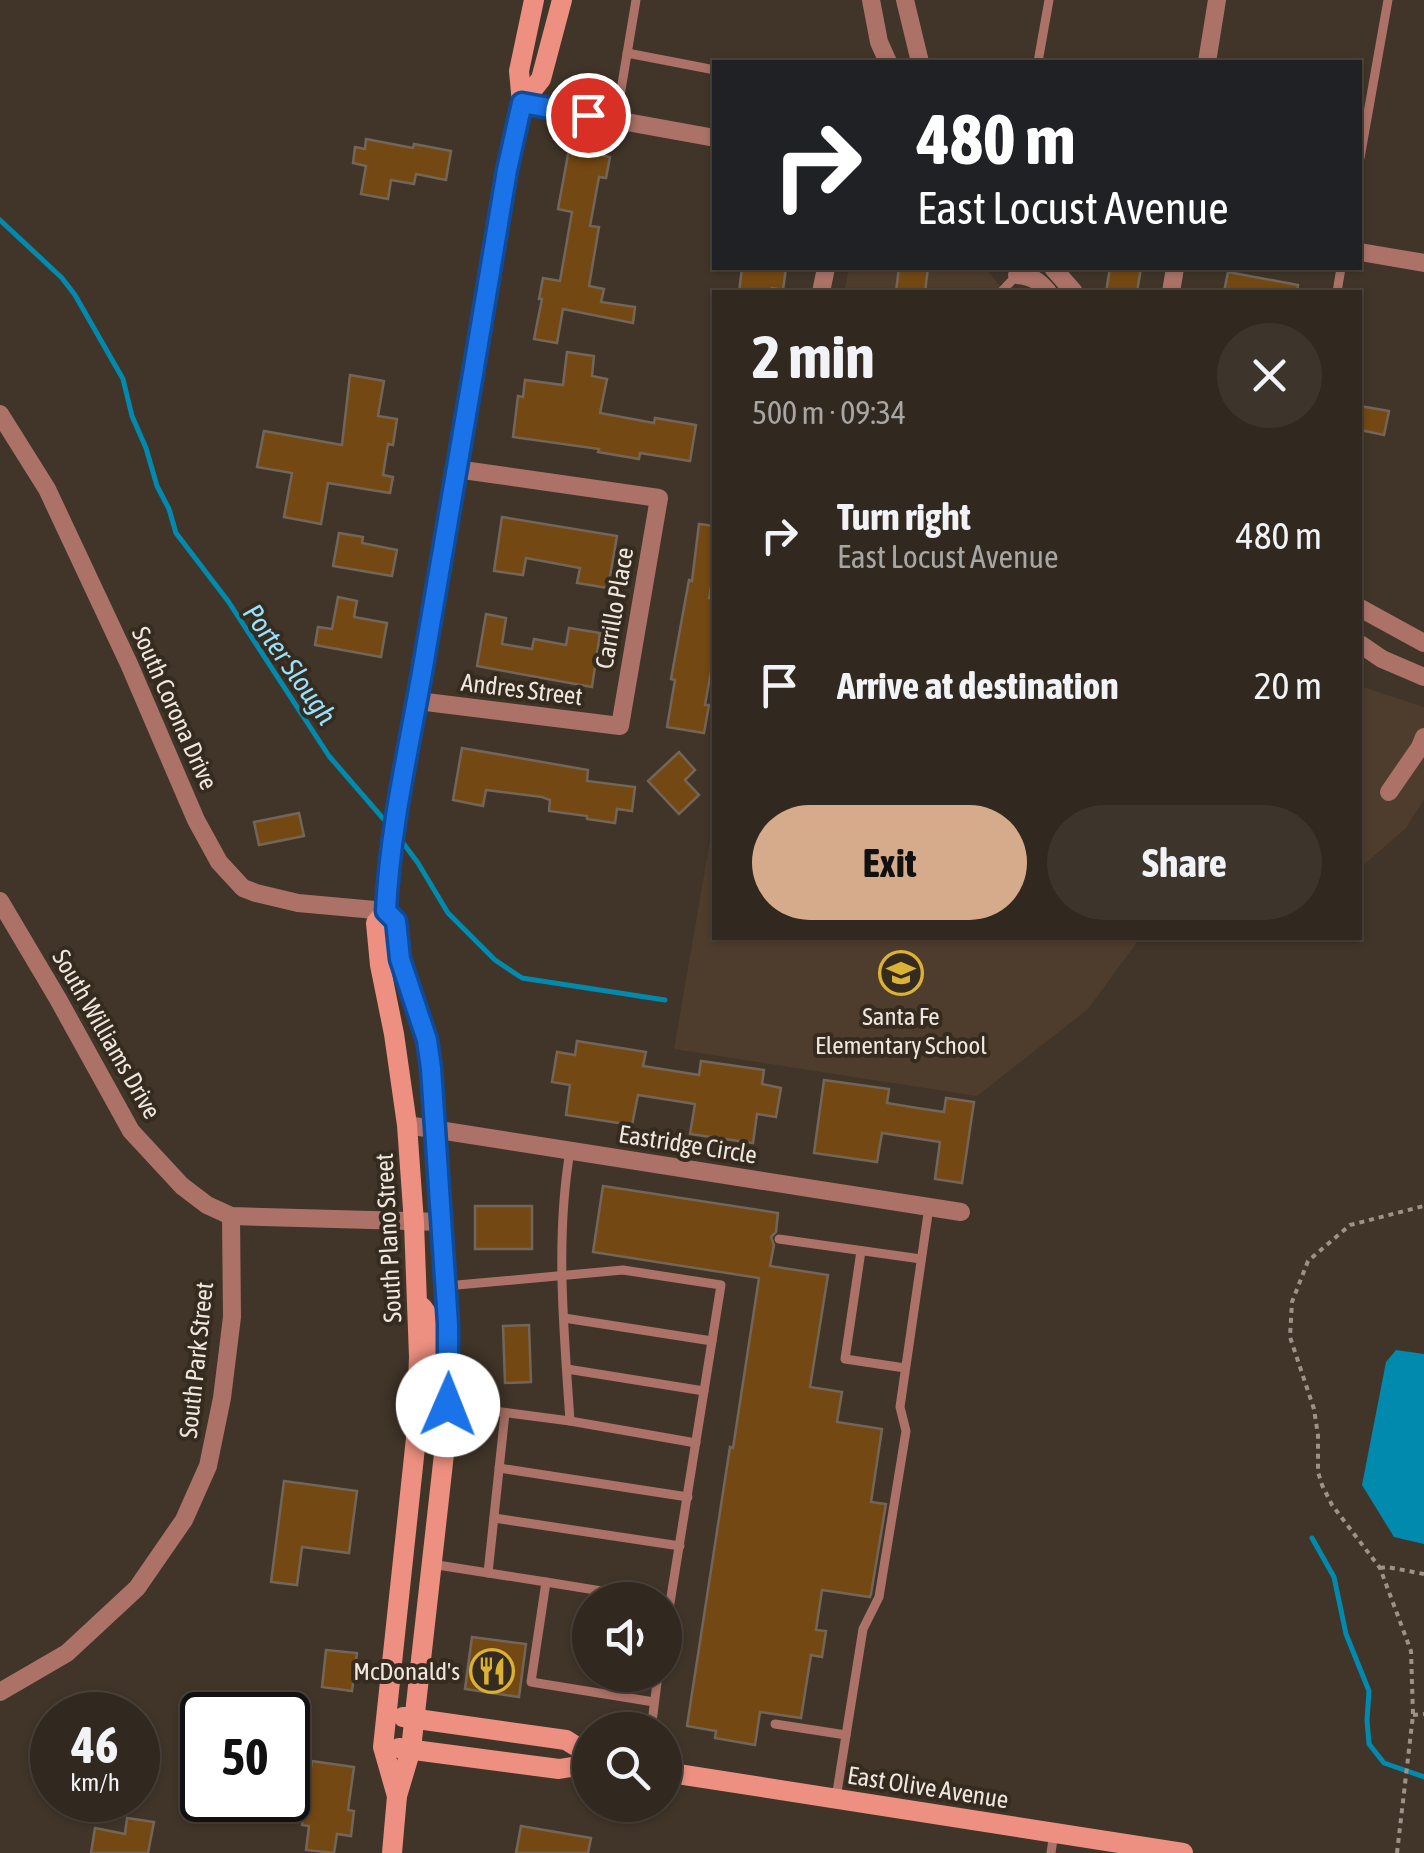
<!DOCTYPE html>
<meta charset="utf-8">
<style>
body{margin:0;font-family:"Asap Condensed",sans-serif;background:#3d342c;color:#f1f3f6;height:100vh;display:flex;flex-direction:column;font-size:38px;white-space:nowrap}
*{box-sizing:border-box;margin:0}
p{font-size:32px;color:#a8a6a4}
.icon{flex:none;width:55px;height:55px;fill:none;stroke:currentColor;stroke-width:2;stroke-linecap:round;stroke-linejoin:round}
.map{position:relative;flex:1;overflow:hidden}
.sheet{position:absolute;left:712px;top:290px;width:650px;height:650px;display:flex;flex-direction:column;background:#31281f;border-radius:0px;box-shadow:0 2px 8px #0004,0 0 0 2px #4c443d}
.sheet>*{flex:none}
.banner{position:absolute;left:712px;top:60px;width:650px;height:210px;border-radius:0px;box-shadow:0 2px 8px #0004,0 0 0 2px #4c443d;background:#202124;color:#fff;overflow:hidden}
.controls{position:absolute;left:572px;top:1582px;display:grid;gap:20px}
.controls a{display:grid;place-items:center;width:110px;height:110px;border-radius:50%;background:#31281f;box-shadow:0 2px 8px #0004,0 0 0 2px #4c443d;font-size:50px}
.speed{position:absolute;left:30px;top:1692px;display:flex;gap:20px;font-size:50px;font-weight:700;text-align:center}
.speed>*{display:grid;place-content:center;width:130px;height:130px;border-radius:50%;background:#31281f;box-shadow:0 2px 8px #0004,0 0 0 2px #4c443d;line-height:1}
.speed small{font-size:25px;font-weight:400}
.speed .limit{border:5px solid #111;border-radius:15px;background:#fff;color:#111}
.pin{position:absolute;display:grid;place-items:center;width:85px;height:85px;color:#fff;margin:-42px;border:5px solid #fff;border-radius:50%;box-shadow:0 2px 10px #0007}
.me{position:absolute;width:110px;margin:-55px;rotate:1deg;stroke-linejoin:round;filter:drop-shadow(0 0 8px #0008)}
.turn{display:flex;align-items:center;gap:35px;height:210px;padding:0 40px;font-size:45px}
.turn .icon{width:130px;height:130px;stroke-width:2.5}
.turn b{display:block;font-size:70px;line-height:85px}
.round{display:grid;place-items:center;flex:none;width:105px;height:105px;border-radius:52px;background:#3d342c}
.summary{display:flex;align-items:center;justify-content:space-between;height:170px;padding:0 40px}
h1{font-size:60px;font-weight:700;line-height:75px}
.primary-button{display:flex;gap:20px;margin-top:auto;padding:20px 40px}
.primary-button a{flex:1;height:115px;border-radius:60px;background:#d6ab8b;color:#111;font-size:40px;font-weight:700;line-height:115px;text-align:center}
.primary-button a+a{background:#3d342c;color:#f1f3f6}
ul{padding:0;list-style:none}
li{display:flex;align-items:center;gap:30px;height:150px;padding:0 40px}
li div{flex:1}
li b{display:block;font-size:38px}
li em{font-style:normal}
.map>svg:first-child{display:block}
</style>
<div class="map">
<svg width="1424" height="1853" viewBox="0 0 1424 1853">
<rect width="100%" height="100%" fill="#413529"/>
<g fill="#4e3d2c">
<path d="M 849,268 L 985,268 L 1005,292 L 844,292 Z"/>
<path d="M 1360,686 L 1424,707 L 1424,799 L 1406,828 L 1360,868 Z"/>
<path d="M 715,812 L 715,938 L 1140,938 L 1088,1009 L 977,1096 L 674,1049 Z"/>
</g>
<path fill="#018aae" d="M 1396,1350 L 1424,1354 L 1424,1544 L 1394,1537 L 1362,1485 L 1386,1362 Z"/>
<g fill="none" stroke-linecap="round" stroke-linejoin="round">
<g stroke="#018aae" stroke-width="5">
<path d="M 0,220 L 62,278 L 75,295 L 123,379 L 132,416 L 146,448 L 157,486 L 169,509 L 176,533 L 228,601 L 329,756 L 387,823"/>
<path d="M 400,839 L 418,863 L 448,913 L 495,960 L 522,978 L 665,1000"/>
<path d="M 1312,1538 L 1334,1577 L 1346,1634 L 1369,1691 L 1367,1720 L 1369,1744 L 1384,1763 L 1424,1777"/>
</g>
</g>
<g fill="#734812" stroke="#736659" stroke-width="2.5">
<path d="M 366,139 L 413,148 L 414,144 L 451,151 L 446,180 L 416,174 L 414,184 L 391,180 L 388,199 L 361,194 L 366,166 L 353,163 L 355,147 L 365,149 Z"/>
<path d="M 569,149 L 610,157 L 606,178 L 599,177 L 590,226 L 599,227 L 589,286 L 604,289 L 601,302 L 635,307 L 633,323 L 563,309 L 557,343 L 534,339 L 542,299 L 539,299 L 543,278 L 560,281 L 572,212 L 558,209 Z"/>
<path d="M 742,268 L 786,268 L 783,290 L 772,288 L 772,292 L 739,292 Z"/>
<path d="M 899,268 L 928,268 L 925,292 L 896,291 Z"/>
<path d="M 1110,268 L 1141,268 L 1137,292 L 1106,292 Z"/>
<path d="M 1228,272 L 1298,285 L 1297,292 L 1224,292 Z"/>
<path d="M 567,352 L 594,356 L 592,376 L 607,379 L 600,413 L 654,423 L 655,418 L 696,425 L 690,461 L 640,453 L 639,459 L 598,452 L 599,449 L 513,437 L 518,396 L 523,397 L 525,380 L 563,385 Z"/>
<path d="M 350,375 L 384,381 L 378,416 L 397,419 L 393,445 L 388,444 L 383,475 L 393,477 L 390,493 L 328,483 L 321,524 L 284,517 L 292,473 L 257,467 L 264,431 L 342,445 Z"/>
<path d="M 1360,406 L 1389,411 L 1384,435 L 1360,430 Z"/>
<path d="M 502,517 L 617,536 L 608,588 L 577,583 L 580,568 L 526,558 L 523,575 L 494,571 Z"/>
<path d="M 699,524 L 715,526 L 715,566 L 709,598 L 715,599 L 715,649 L 705,705 L 709,705 L 704,733 L 667,727 L 675,680 L 671,679 L 689,580 L 692,581 Z"/>
<path d="M 339,533 L 363,537 L 362,543 L 397,550 L 392,576 L 333,566 Z"/>
<path d="M 338,597 L 357,601 L 354,617 L 387,623 L 381,657 L 315,645 L 318,627 L 332,629 Z"/>
<path d="M 486,614 L 506,618 L 502,644 L 532,649 L 534,639 L 566,645 L 569,628 L 600,633 L 592,687 L 477,666 Z"/>
<path d="M 462,748 L 588,770 L 587,781 L 635,787 L 632,811 L 617,809 L 615,823 L 587,819 L 587,816 L 549,811 L 550,800 L 542,797 L 486,790 L 483,806 L 453,800 Z"/>
<path d="M 679,752 L 695,770 L 685,780 L 699,795 L 679,814 L 648,781 Z"/>
<path d="M 299,813 L 304,836 L 259,845 L 254,822 Z"/>
<path d="M 577,1041 L 646,1052 L 643,1066 L 699,1075 L 701,1061 L 764,1070 L 762,1084 L 781,1088 L 776,1117 L 757,1114 L 753,1143 L 690,1134 L 695,1104 L 638,1095 L 632,1125 L 566,1115 L 570,1085 L 552,1082 L 557,1052 L 575,1055 Z"/>
<path d="M 824,1080 L 889,1089 L 887,1103 L 917,1108 L 944,1112 L 946,1098 L 974,1102 L 962,1183 L 935,1179 L 940,1142 L 882,1133 L 877,1162 L 814,1153 Z"/>
<path d="M 603,1186 L 778,1213 L 776,1232 L 771,1237 L 774,1245 L 770,1266 L 828,1275 L 810,1387 L 842,1392 L 837,1422 L 882,1429 L 871,1502 L 886,1504 L 871,1594 L 870,1597 L 822,1590 L 816,1630 L 826,1631 L 822,1657 L 811,1655 L 801,1718 L 760,1712 L 755,1745 L 715,1738 L 716,1731 L 687,1726 L 730,1447 L 733,1448 L 759,1278 L 593,1252 Z"/>
<rect x="475" y="1206" width="57" height="43"/>
<path d="M 529,1325 L 531,1382 L 505,1383 L 503,1326 Z"/>
<path d="M 284,1481 L 357,1491 L 349,1553 L 302,1547 L 297,1585 L 271,1582 Z"/>
<path d="M 472,1637 L 526,1644 L 519,1697 L 465,1689 Z"/>
<path d="M 326,1650 L 357,1653 L 352,1691 L 322,1687 Z"/>
<path d="M 312,1761 L 354,1767 L 348,1810 L 354,1811 L 351,1836 L 337,1834 L 334,1853 L 306,1850 L 309,1826 L 302,1825 Z"/>
<path d="M 127,1818 L 154,1822 L 148,1853 L 91,1853 L 95,1828 L 125,1834 Z"/>
<path d="M 521,1826 L 591,1838 L 588,1853 L 516,1853 Z"/>
</g>
<g fill="none" stroke-linecap="round" stroke-linejoin="round">
<g stroke="#9c9288" stroke-width="4" stroke-dasharray="5 5" stroke-linecap="butt">
<path d="M 1380,1568 L 1387,1567 L 1424,1574"/>
<path d="M 1413,1715 L 1424,1714"/>
<path d="M 1397,1853 L 1413,1715 L 1411,1651 L 1380,1568 L 1332,1505 L 1322,1485 L 1318,1472 L 1318,1435 L 1314,1409 L 1290,1337 L 1292,1302 L 1308,1261 L 1350,1225 L 1424,1206"/>
</g>
<g stroke="#ac7267" stroke-width="9">
<path d="M 627,53 L 715,70"/>
<path d="M 1038,62 L 1049,0"/>
<path d="M 616,120 L 636,0"/>
<path d="M 1360,158 L 1388,0"/>
<path d="M 1001,292 L 1017,275"/>
<path d="M 1337,292 L 1341,268"/>
<path d="M 779,1239 L 921,1259"/>
<path d="M 861,1251 L 845,1359 L 905,1368"/>
<path d="M 446,1286 L 623,1270 L 721,1285 L 665,1634"/>
<path d="M 564,1318 L 712,1341"/>
<path d="M 567,1369 L 704,1391"/>
<path d="M 448,1405 L 570,1421 L 696,1443"/>
<path d="M 570,1421 C 564,1331 555,1240 570,1151"/>
<path d="M 499,1468 L 688,1497"/>
<path d="M 494,1518 L 680,1546"/>
<path d="M 431,1564 L 546,1582 L 531,1682 L 654,1702"/>
<path d="M 488,1573 L 505,1413"/>
<path d="M 546,1582 L 657,1600"/>
<path d="M 775,1724 L 846,1735"/>
<path d="M 651,1730 L 658,1675"/>
<path d="M 836,1798 L 863,1629 L 879,1597 L 906,1431 L 900,1407 L 929,1207"/>
<path d="M 1051,1853 L 1054,1832"/>
</g>
<g stroke="#ac7267" stroke-width="18">
<path d="M 871,0 L 879,42 L 888,62"/>
<path d="M 905,0 L 920,62"/>
<path d="M 1207,62 L 1217,0"/>
<path d="M 522,103 L 715,138"/>
<path d="M 1360,252 L 1424,263"/>
<path d="M 1053,268 L 1074,292"/>
<path d="M 1017,275 C 1032,276 1039,281 1048,292"/>
<path d="M 821,292 L 826,268"/>
<path d="M 1171,292 L 1175,268"/>
<path d="M 0,414 L 47,489 L 129,664 L 196,820 L 219,862 L 243,888 L 256,893 L 298,903 L 386,911"/>
<path d="M 1360,608 L 1424,643"/>
<path d="M 1360,644 L 1382,659 L 1424,677"/>
<path d="M 418,701 L 620,726 L 659,498 L 456,469"/>
<path d="M 1389,792 L 1420,747 L 1424,737"/>
<path d="M 0,901 L 58,999 L 131,1131 L 182,1186 L 207,1205 L 231,1216 L 443,1222"/>
<path d="M 407,1125 L 961,1212"/>
<path d="M 0,1692 L 67,1653 L 137,1588 L 184,1520 L 208,1466 L 222,1398 L 232,1317 L 231,1216"/>
</g>
<g stroke="#ee9081" stroke-width="20">
<path d="M 522,103 L 541,79 L 562,0"/>
<path d="M 386,911 L 396,921 L 400,959 L 427,1040 L 431,1068 L 443,1222 L 450,1359 L 445,1445 L 411,1749 L 397,1796 L 392,1853"/>
<path d="M 422,1307 L 431,1320 L 435,1393 L 439,1400 L 448,1405"/>
<path d="M 403,1717 L 566,1740 L 590,1755"/>
<path d="M 399,1748 L 559,1769 L 590,1764"/>
<path d="M 665,1772 L 1183,1853"/>
<path d="M 397,1796 L 383,1747 L 416,1438 L 419,1357 L 414,1223 L 407,1125 L 394,1034 L 380,965 L 376,923 L 386,911 L 389,869 L 397,812 L 507,170 L 522,103 L 519,71 L 534,0"/>
</g>
</g>
<g fill="none" stroke-linecap="round" stroke-linejoin="round">
<g stroke="#114b97" stroke-width="25">
<path id="route" d="M 448,1405 L 448,1324 L 431,1068 L 427,1040 L 400,959 L 396,921 L 386,911 C 390,822 412,736 426,649 C 453,489 481,330 507,170 L 522,103 L 588,115"/>
</g>
<use href="#route" stroke="#1a73e8" stroke-width="18"/>
</g>
<defs>
<g id="school-ring" transform="scale(2.25)"><circle r="9.5" fill="#362b1f" stroke="#dbb233" stroke-width="1.5"/><path d="M0-5L7-2L0 1L-7-2ZM-4 1L0 2.5L4 1V4Q0 6-4 4Z" fill="#dbb233"/></g>
<g id="restaurant-ring" transform="scale(2.25)"><circle r="9.5" fill="#362b1f" stroke="#dbb233" stroke-width="1.5"/><path d="M-5-6h1v4h1v-4h1v4h1v-4h1v5L-1.5 .5V6h-2V.5L-5-1ZM5-6V6H3V1.5H1.5Q1.5-4 5-6Z" fill="#dbb233"/></g>
</defs>
<g fill-rule="evenodd">
<use href="#school-ring" x="901" y="973"/>
<use href="#restaurant-ring" x="492" y="1671"/>
</g>
<g text-anchor="middle" dominant-baseline="central" stroke-width="8" stroke-linejoin="round" paint-order="stroke">
<g font-size="25" fill="#efe7e0" stroke="#362b1f">
<text transform="translate(614 608) rotate(-80)">Carrillo Place</text>
<text transform="translate(522 689) rotate(7)">Andres Street</text>
<text transform="translate(175 708) rotate(66)">South Corona Drive</text>
<text transform="translate(107 1034) rotate(60)">South Williams Drive</text>
<text transform="translate(688 1144) rotate(9)">Eastridge Circle</text>
<text transform="translate(388 1238) rotate(-93)">South Plano Street</text>
<text transform="translate(196 1360) rotate(-84)">South Park Street</text>
<text transform="translate(928 1787) rotate(9)">East Olive Avenue</text>
</g>
<g font-size="25" fill="#efe7e0" stroke="#362b1f">
<text x="901" y="1016">Santa Fe<tspan x="901" dy="29">Elementary School</tspan></text>
<text x="460" y="1671" text-anchor="end">McDonald's</text>
</g>
<g font-size="28" font-style="italic" fill="#96e2ff" stroke="#362b1f">
<text transform="translate(290 664) rotate(55)">Porter Slough</text>
</g>
</g>
</svg>
<div class="controls">
<a><svg class="icon" aria-label="sound" viewBox="0 0 24 24"><path d="M4 9h4l5-4v14l-5-4H4zM17 9q2 3 0 6"/></svg></a>
<a><svg class="icon" aria-label="search" viewBox="0 0 24 24"><circle cx="10" cy="10" r="6"/><path d="M15 15l6 6"/></svg></a>
</div>
<div class="speed"><div>46<small>km/h</small></div><div class="limit">50</div></div>
<div class="pin" style="left:588px;top:115px;background:#d93025"><svg class="icon" aria-label="arrive" viewBox="0 0 24 24"><path d="M6 21V4h12l-3 4 3 4H6"/></svg></div>
<svg class="me" style="left:448px;top:1405px" viewBox="-20 -20 40 40"><circle r="19" fill="#fff"/><path d="M0-13L10 11 0 6-10 11z" fill="#1a73e8"/></svg>
<div class="banner">
<div class="turn"><svg class="icon" aria-label="right" viewBox="0 0 24 24"><path d="M7 20v-9h11M14 6l5 5-5 5"/></svg><div><b>480 m</b>East Locust Avenue</div></div>
</div>
<section class="sheet">
<div class="summary"><div><h1>2 min</h1><p>500 m · 09:34</p></div><a class="round"><svg class="icon" aria-label="close" viewBox="0 0 24 24"><path d="M6 6l12 12M18 6L6 18"/></svg></a></div>
<ul>
<li><svg class="icon" aria-label="right" viewBox="0 0 24 24"><path d="M7 20v-9h11M14 6l5 5-5 5"/></svg><div><b>Turn right</b><p>East Locust Avenue</p></div><em>480 m</em></li>
<li><svg class="icon" aria-label="arrive" viewBox="0 0 24 24"><path d="M6 21V4h12l-3 4 3 4H6"/></svg><div><b>Arrive at destination</b></div><em>20 m</em></li>
</ul>
<div class="primary-button"><a>Exit</a><a>Share</a></div>
</section>
</div>
